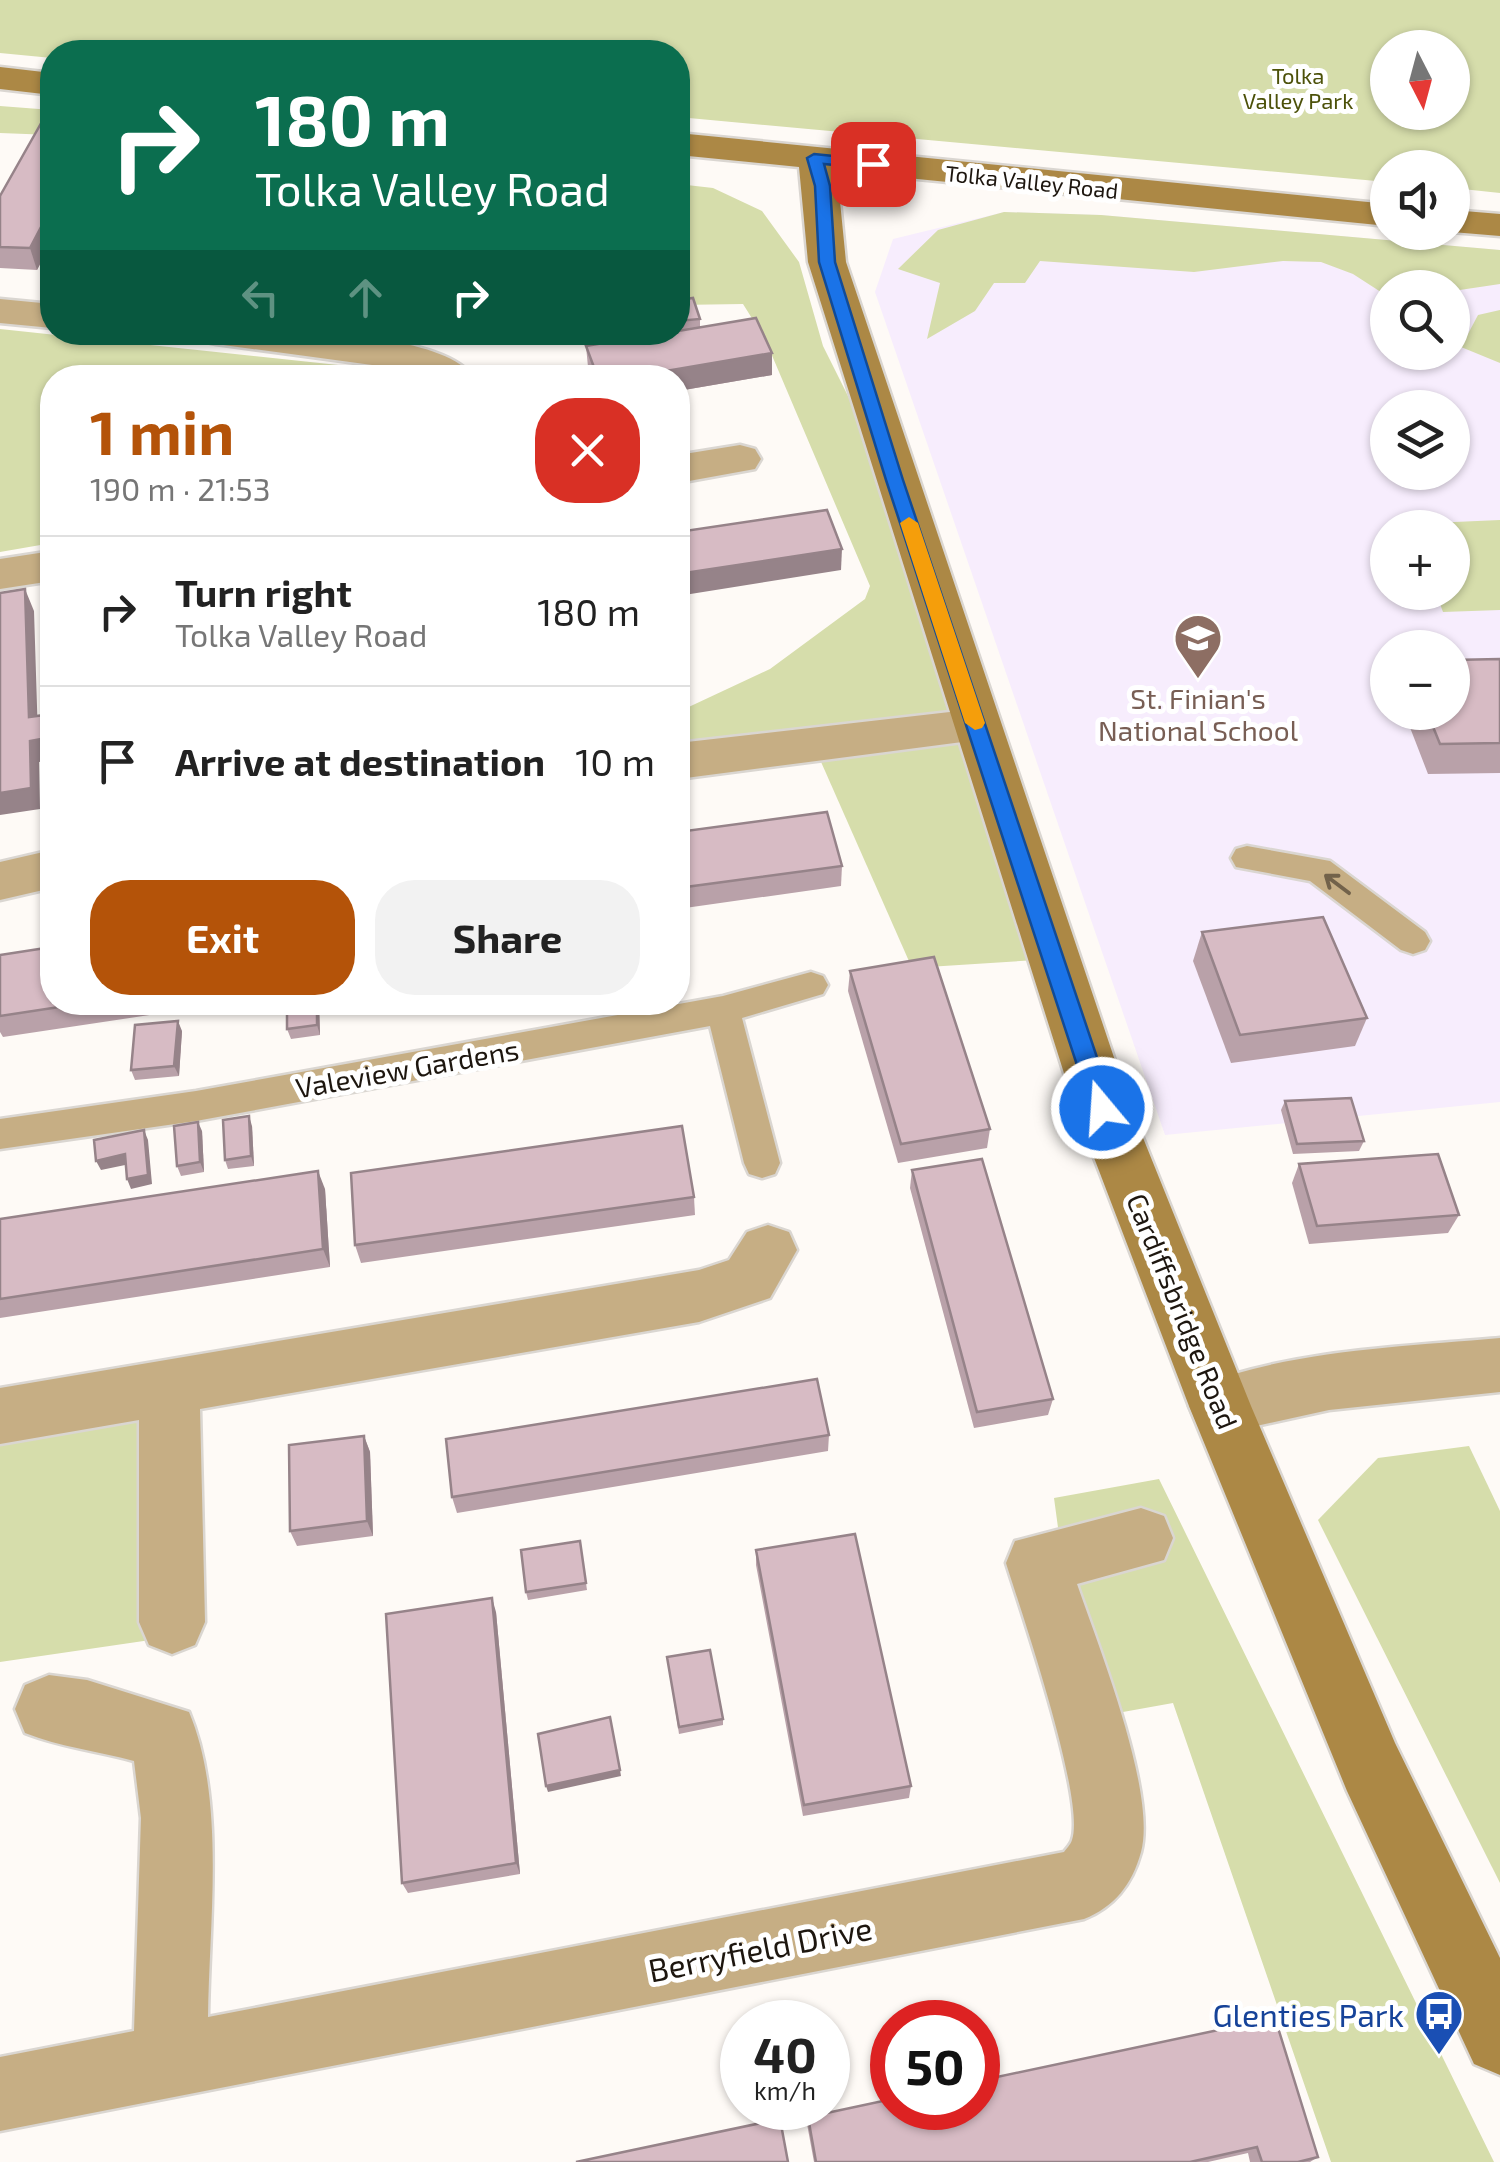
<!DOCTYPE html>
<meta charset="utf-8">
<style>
body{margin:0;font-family:"Exo 2",sans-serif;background:#f2f2f2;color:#222;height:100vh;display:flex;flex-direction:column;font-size:38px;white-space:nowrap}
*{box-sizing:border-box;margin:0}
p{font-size:32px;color:#767676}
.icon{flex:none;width:55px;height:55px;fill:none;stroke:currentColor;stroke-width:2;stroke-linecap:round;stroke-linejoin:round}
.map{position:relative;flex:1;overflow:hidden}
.drawer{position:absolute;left:40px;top:365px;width:650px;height:650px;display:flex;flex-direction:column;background:#fff;border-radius:40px;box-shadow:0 2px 8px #0004}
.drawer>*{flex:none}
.top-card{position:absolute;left:40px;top:40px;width:650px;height:305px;border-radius:40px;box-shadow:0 2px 8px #0004;background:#0b6e4f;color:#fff;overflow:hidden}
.needle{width:65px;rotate:174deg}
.fabs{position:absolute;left:1370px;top:30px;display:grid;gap:20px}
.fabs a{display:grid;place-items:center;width:100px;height:100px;border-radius:50%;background:#fff;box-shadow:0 2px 8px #0004;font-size:50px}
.speed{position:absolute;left:720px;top:2000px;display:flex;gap:20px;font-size:50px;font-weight:700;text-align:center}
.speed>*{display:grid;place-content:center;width:130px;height:130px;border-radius:50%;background:#fff;box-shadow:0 2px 8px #0004;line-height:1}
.speed small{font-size:25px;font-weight:400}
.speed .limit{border:15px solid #d22;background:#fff;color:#111}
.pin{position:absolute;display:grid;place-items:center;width:85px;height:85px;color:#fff;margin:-42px;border-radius:20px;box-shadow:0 5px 15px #0006}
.me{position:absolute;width:110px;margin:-55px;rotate:342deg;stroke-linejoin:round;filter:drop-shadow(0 0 8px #0008)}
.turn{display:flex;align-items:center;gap:35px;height:210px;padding:0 50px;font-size:45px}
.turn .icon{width:130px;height:130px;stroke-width:2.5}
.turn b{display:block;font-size:70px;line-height:85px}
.lanes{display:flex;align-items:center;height:95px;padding:0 50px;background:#0003;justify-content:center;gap:50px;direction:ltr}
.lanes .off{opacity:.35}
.round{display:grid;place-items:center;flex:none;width:105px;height:105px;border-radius:40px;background:#f2f2f2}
.headline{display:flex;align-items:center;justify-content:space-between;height:170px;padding:0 50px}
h1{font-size:60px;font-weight:700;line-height:75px;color:#b45309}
.primary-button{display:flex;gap:20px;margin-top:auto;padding:20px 50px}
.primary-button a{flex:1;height:115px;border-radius:40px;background:#b45309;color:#fff;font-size:40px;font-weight:700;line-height:115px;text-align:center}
.primary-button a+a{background:#f2f2f2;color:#222}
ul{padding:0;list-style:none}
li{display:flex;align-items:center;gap:30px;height:150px;padding:0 50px;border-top:2px solid #e0e0e0}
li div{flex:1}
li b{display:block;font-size:38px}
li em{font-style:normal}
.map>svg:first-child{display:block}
</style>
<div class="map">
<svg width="1500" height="2162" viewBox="0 0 1500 2162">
<rect width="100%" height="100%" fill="#fefaf6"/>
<path fill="#f7edfd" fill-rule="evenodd" d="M 1004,212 L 1101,215 L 1500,250 L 1500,1102 L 1165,1135 L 875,292 L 893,239 ZM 1388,288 L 1452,288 L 1452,352 L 1388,352 ZM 1388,408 L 1452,408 L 1452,472 L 1388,472 ZM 1388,528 L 1452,528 L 1452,592 L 1388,592 ZM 1388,648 L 1452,648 L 1452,712 L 1388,712 Z"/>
<g fill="#d6ddab" fill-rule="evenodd">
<path d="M 0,0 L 1500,0 L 1500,193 L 1453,188 L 1452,168 L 1388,168 L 1387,182 L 678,117 L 678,52 L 52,52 L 52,58 L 0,53 ZM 1388,48 L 1452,48 L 1452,112 L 1388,112 Z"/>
<path d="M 0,106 L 52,110 L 52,135 L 0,133 Z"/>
<path d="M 678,184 L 713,188 L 762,211 L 799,262 L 823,346 L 890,480 L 972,723 L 678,758 L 678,712 L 770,669 L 865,599 L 870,586 L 765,339 L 743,304 L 678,305 Z"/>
<path d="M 1004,212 L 1101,215 L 1500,250 L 1500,284 L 1453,291 L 1452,288 L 1388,288 L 1387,296 L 1353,274 L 1321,262 L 1283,261 L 1194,272 L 1040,261 L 1025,283 L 994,283 L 975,311 L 927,339 L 940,283 L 898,269 L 938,230 Z"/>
<path d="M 1500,310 L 1500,363 L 1461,347 L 1478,315 Z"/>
<path d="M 0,329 L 404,372 L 415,377 L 52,378 L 52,543 L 0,552 Z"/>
<path d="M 1500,520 L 1500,610 L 1443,612 L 1436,593 L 1452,592 L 1452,528 L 1410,527 L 1409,524 Z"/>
<path d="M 975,727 L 1053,959 L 912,968 L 814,746 Z"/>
<path d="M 167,1389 L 171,1637 L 0,1662 L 0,1418 Z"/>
<path d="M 1469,1446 L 1500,1511 L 1500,1883 L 1318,1520 L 1378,1458 Z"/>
<path d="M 1159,1479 L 1494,2162 L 1331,2162 L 1173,1703 L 1084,1719 L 1054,1498 Z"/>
</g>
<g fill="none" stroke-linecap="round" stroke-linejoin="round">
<g stroke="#dad6d1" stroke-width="5">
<g id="service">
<path d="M 1247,846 L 1330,861 L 1425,932 L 1430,941 L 1425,950 L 1413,954 L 1401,950 L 1310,881 L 1236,867 L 1231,858 L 1236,849 Z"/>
<path d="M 811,972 L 823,976 L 828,985 L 823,994 L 742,1018 L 780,1163 L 775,1174 L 762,1178 L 749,1174 L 744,1163 L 710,1026 L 196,1121 L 0,1149 L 0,1119 L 196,1091 L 723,996 Z"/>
</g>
</g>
<g stroke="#dad6d1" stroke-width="5">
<g id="minor">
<path d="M 0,299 L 52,304 L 52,328 L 0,323 Z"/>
<path d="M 196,332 C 256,332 440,326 474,378 L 422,378 L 409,370 L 216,344 L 202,341 Z"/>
<path d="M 740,445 L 755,449 L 761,459 L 755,469 L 678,483 L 678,455 Z"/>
<path d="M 52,551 L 52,581 L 0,589 L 0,559 Z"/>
<path d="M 768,1225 L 789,1232 L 797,1250 L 770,1298 L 699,1322 L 200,1409 L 205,1622 L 195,1645 L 172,1654 L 149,1645 L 139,1622 L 139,1420 L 0,1444 L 0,1388 L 699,1270 L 729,1260 L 747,1232 Z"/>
<path d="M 1500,1338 L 1500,1392 L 1329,1410 L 1220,1434 L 1198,1426 L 1189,1406 L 1198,1386 C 1293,1350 1400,1347 1500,1338 Z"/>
<path d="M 1141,1508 L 1164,1516 L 1173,1538 L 1164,1560 L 1077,1584 C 1098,1645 1157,1793 1141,1852 C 1132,1885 1114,1907 1084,1919 L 0,2131 L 0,2057 L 134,2031 L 141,1818 L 134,1761 C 98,1751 60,1747 25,1733 L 15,1709 L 25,1685 L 49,1675 L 87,1680 L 189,1712 C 226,1800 209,1922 208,2017 L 1064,1852 C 1066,1849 1071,1844 1072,1840 C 1086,1800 1021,1611 1006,1563 L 1015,1541 Z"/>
</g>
</g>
<g stroke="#dad6d1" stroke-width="5">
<g id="tertiary">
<path d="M 976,709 L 993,714 L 1000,726 L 993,738 L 678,779 L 678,743 Z"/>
<path d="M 52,850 L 52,888 L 0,900 L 0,862 Z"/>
</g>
</g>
<g stroke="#dad6d1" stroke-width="5">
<g id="secondary">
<path d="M 0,67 L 52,73 L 52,95 L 0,89 Z"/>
<path d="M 678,133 L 1388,204 L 1388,226 L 837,171 L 846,262 L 1131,1108 L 1251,1406 L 1395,1743 L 1500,1958 L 1500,2075 L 1474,2064 L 1347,1791 L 1189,1406 L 1075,1108 L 808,262 L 799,167 L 678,155 Z"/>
<path d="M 1452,210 L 1500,214 L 1500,236 L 1452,232 Z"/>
</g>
</g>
<use href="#service" fill="#c6ae84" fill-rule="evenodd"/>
<use href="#minor" fill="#c6ae84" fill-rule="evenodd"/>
<use href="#tertiary" fill="#c6ae84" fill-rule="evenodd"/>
<use href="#secondary" fill="#ac8845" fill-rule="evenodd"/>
</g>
<g fill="#b9a1a9">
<path d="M 52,119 L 52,241 L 37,270 L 0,268 L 0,196 Z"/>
<path d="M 678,300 L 700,319 L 700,327 L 772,353 L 772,375 L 678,391 L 678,378 L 591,378 L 588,367 L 586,346 L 678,332 Z"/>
<path d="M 1500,659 L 1500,773 L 1428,774 L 1404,712 L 1452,712 Z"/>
<path d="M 678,832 L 842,866 L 841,886 L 678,909 Z"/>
<path d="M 1202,932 L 1367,1018 L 1355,1046 L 1231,1063 L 1193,961 Z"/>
<path d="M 0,955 L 52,1002 L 223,1002 L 223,1004 L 3,1037 L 0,1032 Z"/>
<path d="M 850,971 L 990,1129 L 987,1148 L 898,1163 L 848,991 Z"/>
<path d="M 319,1002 L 320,1035 L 291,1039 L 287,1029 Z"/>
<path d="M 182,1031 L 179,1076 L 135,1080 L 131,1070 Z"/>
<path d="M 1285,1101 L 1364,1141 L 1359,1151 L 1293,1154 L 1281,1110 Z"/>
<path d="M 252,1126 L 254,1166 L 228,1169 L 225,1160 Z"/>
<path d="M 202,1131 L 204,1172 L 181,1176 L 177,1166 Z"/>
<path d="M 1299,1164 L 1459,1215 L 1448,1233 L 1309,1244 L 1292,1183 Z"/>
<path d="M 912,1170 L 1053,1399 L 1048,1415 L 974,1428 L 910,1188 Z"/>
<path d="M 325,1189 L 330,1267 L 0,1318 L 0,1219 Z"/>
<path d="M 694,1197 L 695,1215 L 361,1263 L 355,1245 Z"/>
<path d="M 829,1435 L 828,1451 L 457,1513 L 452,1497 Z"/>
<path d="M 364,1436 L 370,1452 L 373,1536 L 297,1546 L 290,1531 Z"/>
<path d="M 580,1541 L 587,1590 L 528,1600 L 526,1592 Z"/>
<path d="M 756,1550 L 911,1786 L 909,1798 L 803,1816 L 756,1565 Z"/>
<path d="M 496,1612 L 520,1874 L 408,1893 L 402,1883 Z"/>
<path d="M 667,1657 L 723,1719 L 723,1725 L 679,1734 Z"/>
<path d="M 978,2081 L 1318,2157 L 1310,2162 L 1250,2162 L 1248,2153 L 1208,2162 L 814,2162 L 807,2124 L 808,2117 Z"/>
</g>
<g fill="#968389">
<path d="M 52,206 L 52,241 L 37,270 L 30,248 Z"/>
<path d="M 772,353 L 772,375 L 678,391 L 678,378 L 625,378 Z"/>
<path d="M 842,549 L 841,570 L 678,596 L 678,574 Z"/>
<path d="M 25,589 L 34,611 L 38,738 L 29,717 Z"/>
<path d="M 52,737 L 52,760 L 39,762 L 40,809 L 0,815 L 0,793 L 30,741 Z"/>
<path d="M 317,1002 L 319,1002 L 320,1035 L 317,1025 Z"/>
<path d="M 178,1021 L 182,1031 L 179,1076 L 174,1066 Z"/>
<path d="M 249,1116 L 252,1126 L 254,1166 L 251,1156 Z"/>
<path d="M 198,1122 L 202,1131 L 204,1172 L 200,1162 Z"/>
<path d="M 144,1130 L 148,1140 L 152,1184 L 131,1189 L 127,1179 Z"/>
<path d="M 125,1154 L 130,1164 L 101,1170 L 96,1161 Z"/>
<path d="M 318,1171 L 325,1189 L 330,1267 L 323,1249 Z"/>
<path d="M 364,1436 L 370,1452 L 373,1536 L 367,1521 Z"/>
<path d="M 492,1598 L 496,1612 L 520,1874 L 516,1863 Z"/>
<path d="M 620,1770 L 621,1776 L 548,1792 L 546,1786 Z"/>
</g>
<g fill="#d7bbc4" stroke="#968389" stroke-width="2.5">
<path d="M 44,118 L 52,119 L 52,206 L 30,248 L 0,247 L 0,196 Z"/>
<path d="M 693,298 L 700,319 L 678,321 L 678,300 Z"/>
<path d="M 756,318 L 772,353 L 625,378 L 598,378 L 586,346 L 667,332 L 678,332 L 678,331 Z"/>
<path d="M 827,510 L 842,549 L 678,574 L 678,532 Z"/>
<path d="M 25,589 L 29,717 L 52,714 L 52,737 L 30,741 L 31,788 L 0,793 L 0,593 Z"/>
<path d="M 1500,659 L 1500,743 L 1440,744 L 1427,712 L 1452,712 L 1452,660 Z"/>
<path d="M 827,812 L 842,866 L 678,888 L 678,832 Z"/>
<path d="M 1323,917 L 1367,1018 L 1240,1035 L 1202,932 Z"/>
<path d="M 52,947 L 52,1002 L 92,1002 L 0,1016 L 0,955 Z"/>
<path d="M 934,957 L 990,1129 L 901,1144 L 850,971 Z"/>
<path d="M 287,1002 L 317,1002 L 317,1025 L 287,1029 Z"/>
<path d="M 178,1021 L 174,1066 L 131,1070 L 135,1025 Z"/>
<path d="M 1351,1098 L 1364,1141 L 1297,1144 L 1285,1101 Z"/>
<path d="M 249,1116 L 251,1156 L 225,1160 L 223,1120 Z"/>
<path d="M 198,1122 L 200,1162 L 177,1166 L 174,1126 Z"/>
<path d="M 682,1126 L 694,1197 L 355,1245 L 351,1173 Z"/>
<path d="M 144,1130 L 148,1175 L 127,1179 L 125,1154 L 96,1161 L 94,1140 Z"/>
<path d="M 1438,1154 L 1459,1215 L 1317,1226 L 1299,1164 Z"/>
<path d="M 982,1159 L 1053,1399 L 977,1412 L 912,1170 Z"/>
<path d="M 318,1171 L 323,1249 L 0,1299 L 0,1219 Z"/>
<path d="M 817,1379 L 829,1435 L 452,1497 L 446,1439 Z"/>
<path d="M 364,1436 L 367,1521 L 290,1531 L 289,1445 Z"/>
<path d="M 855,1534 L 911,1786 L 804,1805 L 756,1550 Z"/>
<path d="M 580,1541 L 586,1583 L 526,1592 L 521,1550 Z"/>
<path d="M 492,1598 L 516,1863 L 402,1883 L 386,1614 Z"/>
<path d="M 710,1650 L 723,1719 L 679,1727 L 667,1657 Z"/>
<path d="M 610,1717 L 620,1770 L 546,1786 L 538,1734 Z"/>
<path d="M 1275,2018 L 1318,2157 L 1298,2162 L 1262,2162 L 1257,2147 L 1190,2162 L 816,2162 L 808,2117 L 892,2099 L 892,2108 L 978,2108 L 978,2081 Z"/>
<path d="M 780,2119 L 788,2162 L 576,2162 Z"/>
</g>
<defs><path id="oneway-shaft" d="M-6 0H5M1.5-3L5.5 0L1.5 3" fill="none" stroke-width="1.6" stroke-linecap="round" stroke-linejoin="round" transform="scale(2.5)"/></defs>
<use stroke="#72624a" href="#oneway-shaft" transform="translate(1337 884) rotate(-143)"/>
<path fill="#1a73e8" stroke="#114b97" stroke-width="2.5" d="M 814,154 L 873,160 L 881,164 L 873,169 L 824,164 L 830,186 L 835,262 L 903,480 L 1114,1108 L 1111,1115 L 1094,1115 L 1091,1108 L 886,480 L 819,262 L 815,186 L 807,158 Z"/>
<path fill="#f59e0b" d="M 909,517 L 918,523 L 985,723 L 982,728 L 975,730 L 965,723 L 900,523 Z"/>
<defs>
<g id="school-pin" transform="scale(2.5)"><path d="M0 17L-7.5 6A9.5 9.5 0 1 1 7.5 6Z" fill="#8d6e63" stroke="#fff"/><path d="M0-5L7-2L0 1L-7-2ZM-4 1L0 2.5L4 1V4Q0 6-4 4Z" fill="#fff"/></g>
<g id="bus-pin" transform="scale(2.5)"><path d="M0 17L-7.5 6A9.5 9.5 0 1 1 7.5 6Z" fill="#1a4fb4" stroke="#fff"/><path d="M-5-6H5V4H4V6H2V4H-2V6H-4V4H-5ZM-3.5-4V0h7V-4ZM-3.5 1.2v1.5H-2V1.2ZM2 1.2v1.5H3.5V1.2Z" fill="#fff"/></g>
</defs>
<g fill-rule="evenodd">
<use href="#school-pin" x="1198" y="638"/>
<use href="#bus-pin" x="1439" y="2014"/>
</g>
<g text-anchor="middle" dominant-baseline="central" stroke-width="10" stroke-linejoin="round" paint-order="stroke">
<g font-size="22" fill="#4c5109" stroke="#fff">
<text x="1298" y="75">Tolka<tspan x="1298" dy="25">Valley Park</tspan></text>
</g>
<g font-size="22" fill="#1d160f" stroke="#fff">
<text transform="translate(1032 181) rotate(6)">Tolka Valley Road</text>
</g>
<g font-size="28" fill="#785e54" stroke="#fff">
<text x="1198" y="698">St. Finian's<tspan x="1198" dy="32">National School</tspan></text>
</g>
<g font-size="28" fill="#1d160f" stroke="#fff">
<text transform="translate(407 1068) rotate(-10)">Valeview Gardens</text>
<text transform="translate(1183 1311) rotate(68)">Cardiffsbridge Road</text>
</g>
<g font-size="32" fill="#1d160f" stroke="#fff">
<text transform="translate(760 1948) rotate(-11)">Berryfield Drive</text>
</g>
<g font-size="32" fill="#164399" stroke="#fff" text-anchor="end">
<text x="1404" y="2014">Glenties Park</text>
</g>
</g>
</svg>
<div class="fabs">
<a><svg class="needle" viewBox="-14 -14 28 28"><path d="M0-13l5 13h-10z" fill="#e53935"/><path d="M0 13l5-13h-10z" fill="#767676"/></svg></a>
<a><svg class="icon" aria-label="sound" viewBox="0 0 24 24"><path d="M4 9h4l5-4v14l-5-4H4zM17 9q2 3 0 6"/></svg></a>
<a><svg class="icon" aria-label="search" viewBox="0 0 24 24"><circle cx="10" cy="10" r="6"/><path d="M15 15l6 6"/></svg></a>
<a><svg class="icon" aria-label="layers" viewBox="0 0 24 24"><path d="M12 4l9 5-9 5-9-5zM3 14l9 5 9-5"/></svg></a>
<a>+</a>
<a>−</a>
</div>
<div class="speed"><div>40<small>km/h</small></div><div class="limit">50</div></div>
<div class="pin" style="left:873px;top:164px;background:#d93025"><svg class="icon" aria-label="arrive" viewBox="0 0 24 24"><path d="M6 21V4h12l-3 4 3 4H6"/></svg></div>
<svg class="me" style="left:1102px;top:1108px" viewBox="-20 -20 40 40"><circle r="17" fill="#1a73e8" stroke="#fff" stroke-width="3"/><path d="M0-11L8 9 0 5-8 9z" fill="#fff"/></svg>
<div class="top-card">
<div class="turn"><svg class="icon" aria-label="right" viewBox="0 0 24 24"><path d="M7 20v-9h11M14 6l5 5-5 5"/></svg><div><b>180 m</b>Tolka Valley Road</div></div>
<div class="lanes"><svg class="icon off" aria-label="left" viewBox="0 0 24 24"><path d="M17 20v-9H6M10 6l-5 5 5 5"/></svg><svg class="icon off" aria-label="ahead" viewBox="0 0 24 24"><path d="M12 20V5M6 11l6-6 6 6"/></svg><svg class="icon" aria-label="right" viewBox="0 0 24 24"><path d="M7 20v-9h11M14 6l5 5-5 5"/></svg></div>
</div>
<section class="drawer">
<div class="headline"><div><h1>1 min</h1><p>190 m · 21:53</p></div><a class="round" style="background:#d93025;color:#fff"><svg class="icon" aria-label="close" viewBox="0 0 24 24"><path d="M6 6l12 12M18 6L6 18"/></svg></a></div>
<ul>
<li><svg class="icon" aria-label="right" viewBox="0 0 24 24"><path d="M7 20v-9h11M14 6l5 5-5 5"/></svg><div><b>Turn right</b><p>Tolka Valley Road</p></div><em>180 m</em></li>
<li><svg class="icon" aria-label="arrive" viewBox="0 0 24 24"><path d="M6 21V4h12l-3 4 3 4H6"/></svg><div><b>Arrive at destination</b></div><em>10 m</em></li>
</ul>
<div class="primary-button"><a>Exit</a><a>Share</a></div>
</section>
</div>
